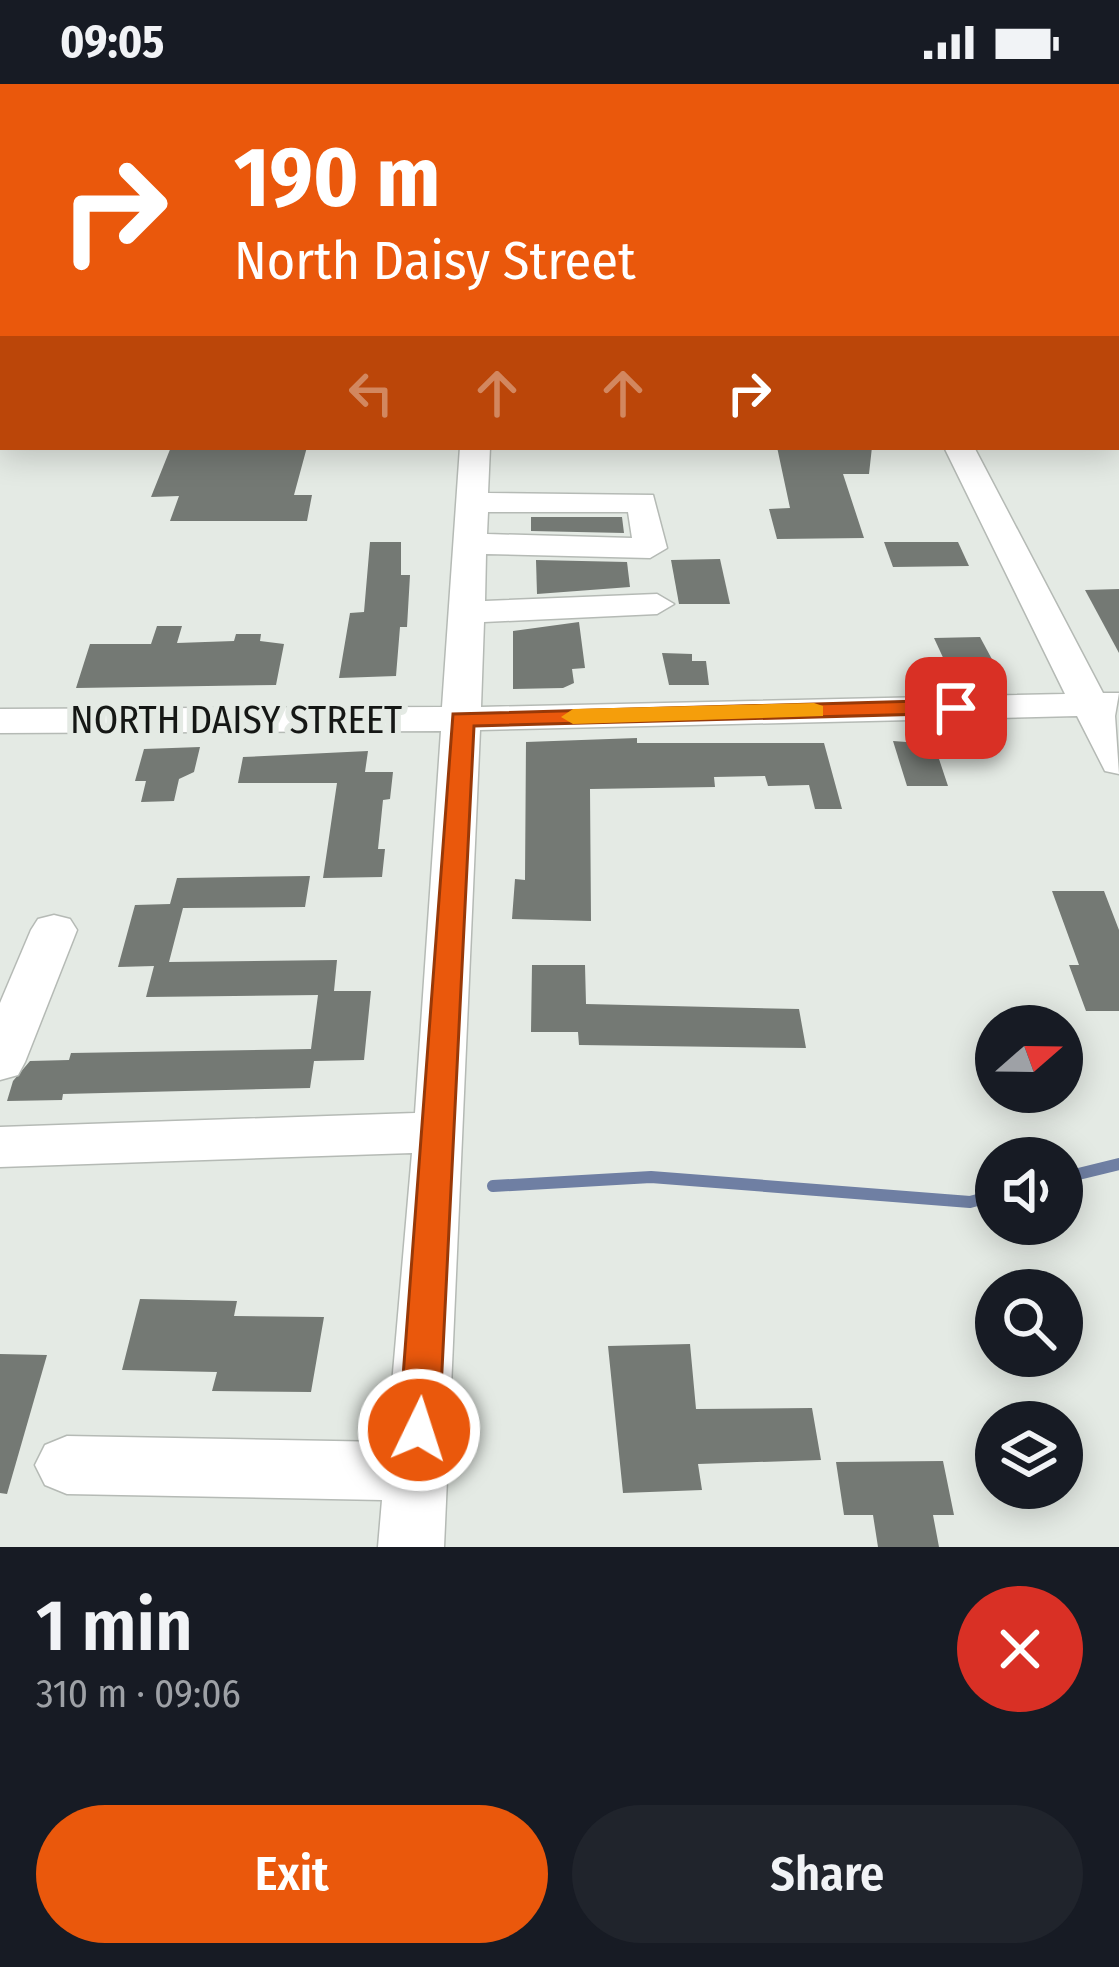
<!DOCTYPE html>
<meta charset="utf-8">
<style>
body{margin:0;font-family:"Fira Sans Condensed",sans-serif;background:#20242c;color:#f1f3f6;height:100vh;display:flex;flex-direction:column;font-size:45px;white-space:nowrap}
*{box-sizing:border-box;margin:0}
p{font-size:39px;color:#9ea1a6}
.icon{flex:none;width:66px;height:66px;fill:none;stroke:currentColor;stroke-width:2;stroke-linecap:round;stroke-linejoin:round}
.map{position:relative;height:1463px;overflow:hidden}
.drawer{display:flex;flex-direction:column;background:#171b24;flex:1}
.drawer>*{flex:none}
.top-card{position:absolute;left:0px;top:0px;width:1119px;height:366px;box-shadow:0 6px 30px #0003;background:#ea580c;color:#fff;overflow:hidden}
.needle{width:78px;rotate:70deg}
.fabs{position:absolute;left:975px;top:921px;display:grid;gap:24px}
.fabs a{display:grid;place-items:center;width:108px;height:108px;border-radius:50%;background:#171b24;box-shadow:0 6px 30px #0003;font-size:60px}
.pin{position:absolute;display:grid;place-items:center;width:102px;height:102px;color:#fff;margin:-51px;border-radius:24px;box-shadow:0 6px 18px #0006}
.me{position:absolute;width:132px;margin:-66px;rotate:4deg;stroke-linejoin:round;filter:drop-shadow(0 0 9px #0008)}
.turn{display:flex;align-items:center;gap:42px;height:252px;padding:0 36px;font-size:54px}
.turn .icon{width:156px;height:156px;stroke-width:2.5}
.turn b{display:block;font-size:84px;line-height:102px}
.lanes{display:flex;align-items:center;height:114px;padding:0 36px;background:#0003;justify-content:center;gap:60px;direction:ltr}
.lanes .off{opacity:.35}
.round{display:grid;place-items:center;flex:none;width:126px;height:126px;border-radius:63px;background:#20242c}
.summary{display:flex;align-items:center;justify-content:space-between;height:204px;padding:0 36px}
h1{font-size:72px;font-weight:600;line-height:90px}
.primary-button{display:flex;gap:24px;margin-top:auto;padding:24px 36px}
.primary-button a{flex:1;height:138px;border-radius:72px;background:#ea580c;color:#fff;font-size:48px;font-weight:600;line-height:138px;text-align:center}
.primary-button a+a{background:#20242c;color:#f1f3f6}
.status{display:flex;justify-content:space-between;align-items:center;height:84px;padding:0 60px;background:#171b24;direction:ltr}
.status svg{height:33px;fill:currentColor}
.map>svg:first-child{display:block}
</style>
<div class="status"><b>09:05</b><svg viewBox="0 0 49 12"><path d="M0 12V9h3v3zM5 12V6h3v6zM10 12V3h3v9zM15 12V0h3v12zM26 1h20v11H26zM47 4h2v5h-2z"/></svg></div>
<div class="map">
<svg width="1119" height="1463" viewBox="0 0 1119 1463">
<rect width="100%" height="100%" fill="#e4eae4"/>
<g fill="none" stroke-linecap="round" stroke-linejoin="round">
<g stroke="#6f7fa3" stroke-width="12">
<path d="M 1062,1094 L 1119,1080"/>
<path d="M 493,1102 L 651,1093 L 970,1118 L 996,1111"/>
</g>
</g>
<g fill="#747974">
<path d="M 171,363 L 307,363 L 294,411 L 312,411 L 307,437 L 170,437 L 179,412 L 151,413 Z"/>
<path d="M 777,363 L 872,363 L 869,390 L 843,390 L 864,454 L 777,455 L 769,425 L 790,424 Z"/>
<path d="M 531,433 L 622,433 L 624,449 L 531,447 Z"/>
<path d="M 370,458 L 401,458 L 401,491 L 410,491 L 407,543 L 400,543 L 396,592 L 339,594 L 350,529 L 364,528 Z"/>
<path d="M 884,458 L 958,458 L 969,482 L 893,483 Z"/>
<path d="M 720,475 L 730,520 L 679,520 L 671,476 Z"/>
<path d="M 536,476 L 627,478 L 630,503 L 537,510 Z"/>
<path d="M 1119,505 L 1119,569 L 1085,506 Z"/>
<path d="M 579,538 L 585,584 L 572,585 L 574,599 L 563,604 L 513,605 L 513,547 Z"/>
<path d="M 157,542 L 182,542 L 177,559 L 234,557 L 236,550 L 261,550 L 260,557 L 284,560 L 276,601 L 76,604 L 90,560 L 151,560 Z"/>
<path d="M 980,553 L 994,579 L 946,580 L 934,554 Z"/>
<path d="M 662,569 L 692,570 L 692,577 L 706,577 L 709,601 L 669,601 Z"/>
<path d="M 637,654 L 637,659 L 824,659 L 842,725 L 815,725 L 809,701 L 768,702 L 765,692 L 714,693 L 715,703 L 590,705 L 591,837 L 512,835 L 515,795 L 525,796 L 526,658 Z"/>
<path d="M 893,657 L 934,660 L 948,702 L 907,702 Z"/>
<path d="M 200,663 L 194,688 L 179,695 L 174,717 L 141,718 L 146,697 L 135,697 L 144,665 Z"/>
<path d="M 368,667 L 365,688 L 393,688 L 390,715 L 383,716 L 378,765 L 385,765 L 382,793 L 323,794 L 337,699 L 238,699 L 243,673 Z"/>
<path d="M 310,792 L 305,823 L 183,824 L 169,878 L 337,876 L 334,907 L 371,907 L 364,976 L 314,977 L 310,1004 L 63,1010 L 62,1016 L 7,1017 L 13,997 L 30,977 L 69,976 L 71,969 L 311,965 L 318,911 L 146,913 L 154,882 L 118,883 L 135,821 L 170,820 L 177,794 Z"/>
<path d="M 1052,807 L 1104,807 L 1119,846 L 1119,927 L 1086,927 L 1069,881 L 1079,881 Z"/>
<path d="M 532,881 L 585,881 L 586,920 L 799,925 L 806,964 L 579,961 L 578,948 L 531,948 Z"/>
<path d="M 140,1215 L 237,1217 L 234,1232 L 324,1233 L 311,1308 L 212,1307 L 217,1288 L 122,1286 Z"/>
<path d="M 690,1260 L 696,1325 L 812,1324 L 821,1376 L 698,1380 L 702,1406 L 623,1409 L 608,1262 Z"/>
<path d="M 0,1270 L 47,1271 L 7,1410 L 0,1409 Z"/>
<path d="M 943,1377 L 954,1431 L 933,1431 L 939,1463 L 878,1463 L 873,1431 L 844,1431 L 836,1378 Z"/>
</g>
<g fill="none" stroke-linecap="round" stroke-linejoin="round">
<g stroke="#b5bab5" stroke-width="3">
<g id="minor">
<path d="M 189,0 L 207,0 L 187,3 Z"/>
<path d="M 782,0 L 800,0 L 801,3 L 783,3 Z"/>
<path d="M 1063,0 L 1082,0 L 1084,3 L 1065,3 Z"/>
<rect x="0" y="26" width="3" height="12"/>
<path d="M 1116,27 L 1119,28 L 1119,40 L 1116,39 Z"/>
<rect x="1116" y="132" width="3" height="14"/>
<rect x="0" y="138" width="3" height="14"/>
<path d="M 460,363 L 490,363 L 488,409 L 653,411 L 667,464 L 650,474 L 486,470 L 485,517 L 657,510 L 674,520 L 657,530 L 484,538 L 481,623 L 1065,610 L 944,363 L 974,363 L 1103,609 L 1119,609 L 1115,632 L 1119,690 L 1105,687 L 1077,632 L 480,646 L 444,1463 L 378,1463 L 382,1416 L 67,1410 L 45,1401 L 35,1381 L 45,1361 L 67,1352 L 387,1358 L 412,1069 L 0,1083 L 0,1043 L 415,1029 L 441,647 L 0,649 L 0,625 L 442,623 ZM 488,428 L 628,428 L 632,454 L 487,450 Z"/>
<path d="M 54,831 L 70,835 L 77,846 L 25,978 L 18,991 L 0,996 L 0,919 L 31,846 L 38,835 Z"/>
</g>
</g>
<g stroke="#c7c7c7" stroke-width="3">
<g id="major">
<rect x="1116" y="300" width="3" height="22"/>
<rect x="0" y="305" width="3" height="22"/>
</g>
</g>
<use href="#minor" fill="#fff" fill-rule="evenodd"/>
<use href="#major" fill="#bbe0bc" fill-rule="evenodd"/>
<g stroke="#7a7e7a" stroke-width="4.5" stroke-dasharray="10 10" stroke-linecap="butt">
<path d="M 630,0 L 646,3"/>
<path d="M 515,1 L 544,3"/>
<path d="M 281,3 L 296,0"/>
<path d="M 351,3 L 367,0"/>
</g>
</g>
<path fill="#ea580c" stroke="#983908" stroke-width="3" d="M 956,616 L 968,624 L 965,629 L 474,642 L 439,1346 L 433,1358 L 419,1364 L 405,1358 L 399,1346 L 453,630 Z"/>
<path fill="#f59e0b" d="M 814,619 L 823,622 L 823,632 L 573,640 L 561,633 L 573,625 Z"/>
<g text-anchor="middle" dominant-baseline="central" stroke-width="12" stroke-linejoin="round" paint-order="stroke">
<g font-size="39" fill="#151715" stroke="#e4eae4">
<text x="236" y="636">NORTH DAISY STREET</text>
</g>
</g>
</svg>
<div class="fabs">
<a><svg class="needle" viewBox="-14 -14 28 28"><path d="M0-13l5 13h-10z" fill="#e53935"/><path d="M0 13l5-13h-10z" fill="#9ea1a6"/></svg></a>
<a><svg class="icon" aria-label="sound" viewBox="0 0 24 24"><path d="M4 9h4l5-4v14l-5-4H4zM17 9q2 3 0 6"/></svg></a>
<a><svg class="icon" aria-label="search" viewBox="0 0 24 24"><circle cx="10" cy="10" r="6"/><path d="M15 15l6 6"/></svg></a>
<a><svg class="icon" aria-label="layers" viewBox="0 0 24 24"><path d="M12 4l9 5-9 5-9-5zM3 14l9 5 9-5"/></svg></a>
</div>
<div class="pin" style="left:956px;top:624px;background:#d93025"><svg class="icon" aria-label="arrive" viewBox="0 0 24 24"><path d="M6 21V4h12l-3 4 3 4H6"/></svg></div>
<svg class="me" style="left:419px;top:1346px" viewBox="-20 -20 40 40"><circle r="17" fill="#ea580c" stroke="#fff" stroke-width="3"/><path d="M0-11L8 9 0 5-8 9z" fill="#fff"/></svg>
<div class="top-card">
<div class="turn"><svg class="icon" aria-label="right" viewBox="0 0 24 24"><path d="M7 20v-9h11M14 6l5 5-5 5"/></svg><div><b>190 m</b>North Daisy Street</div></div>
<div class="lanes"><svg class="icon off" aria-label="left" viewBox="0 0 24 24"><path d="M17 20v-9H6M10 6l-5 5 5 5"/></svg><svg class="icon off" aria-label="ahead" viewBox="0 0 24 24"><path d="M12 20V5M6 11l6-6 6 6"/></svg><svg class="icon off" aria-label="ahead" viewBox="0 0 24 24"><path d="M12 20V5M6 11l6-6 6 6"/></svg><svg class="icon" aria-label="right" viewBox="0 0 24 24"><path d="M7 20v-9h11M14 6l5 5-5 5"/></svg></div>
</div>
</div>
<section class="drawer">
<div class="summary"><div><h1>1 min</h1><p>310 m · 09:06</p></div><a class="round" style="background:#d93025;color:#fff"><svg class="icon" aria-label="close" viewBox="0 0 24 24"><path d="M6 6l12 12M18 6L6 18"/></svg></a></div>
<div class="primary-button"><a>Exit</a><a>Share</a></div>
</section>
